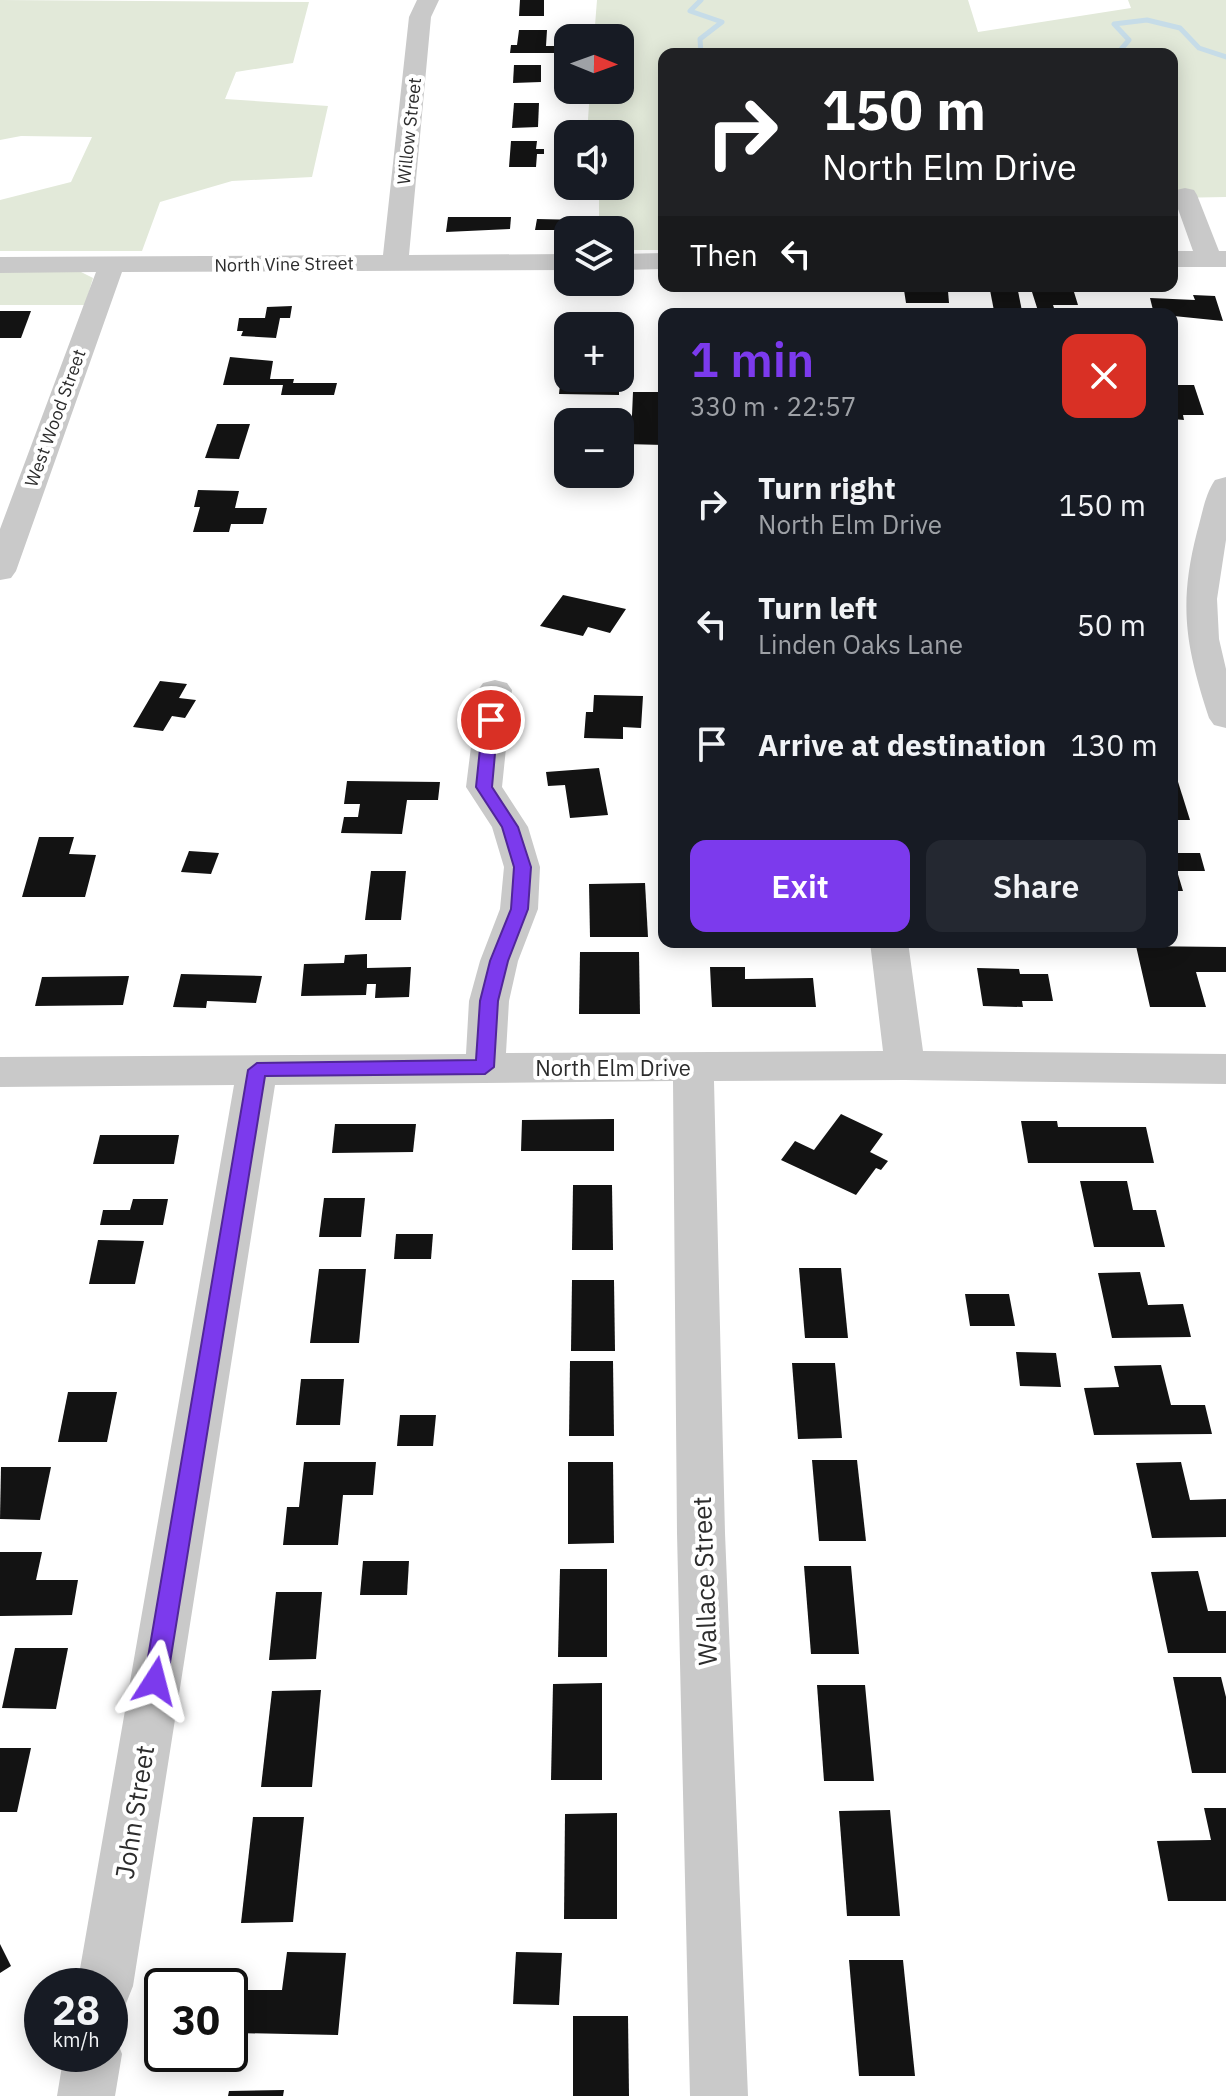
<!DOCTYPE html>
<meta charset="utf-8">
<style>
body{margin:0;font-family:"IBM Plex Sans",sans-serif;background:#242831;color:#f1f3f6;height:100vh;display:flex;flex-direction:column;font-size:30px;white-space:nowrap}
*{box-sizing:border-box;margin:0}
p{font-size:26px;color:#9ea1a6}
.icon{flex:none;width:44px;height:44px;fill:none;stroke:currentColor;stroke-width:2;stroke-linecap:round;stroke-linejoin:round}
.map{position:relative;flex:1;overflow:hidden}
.drawer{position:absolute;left:658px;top:308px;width:520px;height:640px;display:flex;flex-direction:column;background:#171b24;border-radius:16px;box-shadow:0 4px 20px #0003}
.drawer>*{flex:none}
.banner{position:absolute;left:658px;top:48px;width:520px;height:244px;border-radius:16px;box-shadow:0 4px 20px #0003;background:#202124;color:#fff;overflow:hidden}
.needle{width:52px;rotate:91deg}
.tools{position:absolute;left:554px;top:24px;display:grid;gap:16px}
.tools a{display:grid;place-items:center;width:80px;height:80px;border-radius:16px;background:#171b24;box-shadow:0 4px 20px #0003;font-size:40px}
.speed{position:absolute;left:24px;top:1968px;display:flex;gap:16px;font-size:40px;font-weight:700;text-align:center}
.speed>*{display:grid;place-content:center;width:104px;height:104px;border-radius:50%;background:#171b24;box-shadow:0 4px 20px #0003;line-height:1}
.speed small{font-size:20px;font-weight:400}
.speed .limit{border:4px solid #111;border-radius:12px;background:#fff;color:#111}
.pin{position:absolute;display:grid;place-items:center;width:68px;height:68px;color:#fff;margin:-34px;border:4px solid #fff;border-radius:50%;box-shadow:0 2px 8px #0007}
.me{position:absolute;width:88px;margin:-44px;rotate:9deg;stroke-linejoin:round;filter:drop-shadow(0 0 6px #0008)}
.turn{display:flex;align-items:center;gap:28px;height:168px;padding:0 32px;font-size:36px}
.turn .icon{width:104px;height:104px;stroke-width:2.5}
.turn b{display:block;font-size:56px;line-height:68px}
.then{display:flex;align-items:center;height:76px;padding:0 32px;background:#0003;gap:16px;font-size:30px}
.round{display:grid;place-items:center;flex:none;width:84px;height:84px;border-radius:16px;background:#242831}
.headline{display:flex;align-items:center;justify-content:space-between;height:136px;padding:0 32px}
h1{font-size:48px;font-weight:600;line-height:60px;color:#7c3aed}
.primary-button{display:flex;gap:16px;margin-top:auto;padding:16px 32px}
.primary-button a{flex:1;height:92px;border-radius:16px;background:#7c3aed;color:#fff;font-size:32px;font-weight:600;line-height:92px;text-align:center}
.primary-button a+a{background:#242831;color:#f1f3f6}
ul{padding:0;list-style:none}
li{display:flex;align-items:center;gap:24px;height:120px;padding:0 32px}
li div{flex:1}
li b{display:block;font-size:30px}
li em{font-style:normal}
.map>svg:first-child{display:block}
</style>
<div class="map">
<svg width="1226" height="2096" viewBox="0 0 1226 2096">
<rect width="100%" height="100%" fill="#fff"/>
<g fill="#e2e9d9">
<path d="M 0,0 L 309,2 L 293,63 L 236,72 L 225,99 L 328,106 L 312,177 L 232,181 L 160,202 L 142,251 L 0,251 L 0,200 L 71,182 L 92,137 L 21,136 L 0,140 Z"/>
<path d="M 597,0 L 968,0 L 978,32 L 1131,8 L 1128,0 L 1226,0 L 1226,197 L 1172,198 L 1172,54 L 664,54 L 664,250 L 620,250 L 620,230 L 599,230 L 599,193 L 590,186 L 620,186 L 620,134 L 587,134 L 590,90 L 620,90 L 620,38 L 594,38 Z"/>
<path d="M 0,271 L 79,271 L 93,278 L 85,305 L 0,305 Z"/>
</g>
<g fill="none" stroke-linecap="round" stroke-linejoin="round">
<g stroke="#c6dce8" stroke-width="5">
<path d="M 701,0 L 690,11 L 722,22 L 700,39 L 701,54"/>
<path d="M 1117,54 L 1129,40 L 1114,24 L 1147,20 L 1180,28 L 1199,48 L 1226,57"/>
</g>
</g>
<g fill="#131313">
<path d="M 520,0 L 544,0 L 544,16 L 519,16 Z"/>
<path d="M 519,30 L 547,30 L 546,46 L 556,46 L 556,53 L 510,53 L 511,45 L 517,45 Z"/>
<path d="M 514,65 L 541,65 L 541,82 L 513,83 Z"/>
<path d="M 514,103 L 539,103 L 538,127 L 512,128 Z"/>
<path d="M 511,141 L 537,141 L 536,149 L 544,149 L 544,154 L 537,154 L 536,167 L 509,167 Z"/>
<path d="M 448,217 L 511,217 L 510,229 L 446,232 Z"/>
<path d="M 537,219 L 582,220 L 581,230 L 535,230 Z"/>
<path d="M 904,290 L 948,291 L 949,303 L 906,303 Z"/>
<path d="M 990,290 L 1018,291 L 1022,311 L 994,311 Z"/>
<path d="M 1032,292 L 1074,292 L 1078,305 L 1053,305 L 1056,314 L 1039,314 Z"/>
<path d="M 1193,295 L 1215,296 L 1223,321 L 1154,314 L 1150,298 L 1195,300 Z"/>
<path d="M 292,306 L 290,318 L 280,318 L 276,338 L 241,336 L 243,331 L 237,331 L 239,318 L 265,318 L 267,307 Z"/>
<path d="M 0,311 L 31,311 L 21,338 L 0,338 Z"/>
<path d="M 230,357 L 273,361 L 270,379 L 294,379 L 293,383 L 337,383 L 334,395 L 281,395 L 283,385 L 223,385 Z"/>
<path d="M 561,374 L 568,374 L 568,378 L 619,378 L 619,395 L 559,394 Z"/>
<path d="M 1172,385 L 1194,385 L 1204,415 L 1183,415 L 1184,420 L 1172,419 Z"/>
<path d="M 633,392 L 662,392 L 661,432 L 664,432 L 664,445 L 625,444 L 625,438 L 631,438 Z"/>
<path d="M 217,424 L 250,424 L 239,459 L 205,458 Z"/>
<path d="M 198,490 L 239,491 L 235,508 L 267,508 L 263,524 L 231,524 L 229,532 L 193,532 L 200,507 L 194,507 Z"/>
<path d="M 563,595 L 626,609 L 610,633 L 588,627 L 583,636 L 540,626 Z"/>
<path d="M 160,681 L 187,684 L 179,698 L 196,700 L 185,718 L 172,716 L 163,731 L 133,727 Z"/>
<path d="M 594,695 L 643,696 L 641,728 L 623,727 L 623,739 L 584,738 L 586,712 L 593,712 Z"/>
<path d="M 599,768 L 608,815 L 570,818 L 565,785 L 548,786 L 546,772 Z"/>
<path d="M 1172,769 L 1174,769 L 1190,820 L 1172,820 Z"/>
<path d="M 347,781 L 440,782 L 438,800 L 407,800 L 402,834 L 341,833 L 344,817 L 358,817 L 360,804 L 344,804 Z"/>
<path d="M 39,837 L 74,837 L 69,854 L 96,855 L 85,897 L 22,897 Z"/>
<path d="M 189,851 L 219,853 L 211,874 L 181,872 Z"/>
<path d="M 1172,853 L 1200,853 L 1205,871 L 1177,871 L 1183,891 L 1172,891 Z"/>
<path d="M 371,871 L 406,871 L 401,920 L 365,920 Z"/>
<path d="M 645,883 L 648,937 L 590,937 L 589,884 Z"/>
<path d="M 1136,946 L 1226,947 L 1226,972 L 1196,972 L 1206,1007 L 1150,1007 Z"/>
<path d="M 580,952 L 639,952 L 640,1014 L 579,1014 Z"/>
<path d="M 367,954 L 367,968 L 411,967 L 409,997 L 375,998 L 376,984 L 367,984 L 366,995 L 301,996 L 304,964 L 344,963 L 345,955 Z"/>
<path d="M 710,967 L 745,967 L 745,979 L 813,978 L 816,1007 L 712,1007 Z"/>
<path d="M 977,968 L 1019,969 L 1020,974 L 1048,974 L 1053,1001 L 1022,1001 L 1023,1007 L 983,1006 Z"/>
<path d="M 181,974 L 262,976 L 256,1003 L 207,1001 L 206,1008 L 173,1007 Z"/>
<path d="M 129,976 L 123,1005 L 35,1006 L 42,977 Z"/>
<path d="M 841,1114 L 883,1134 L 870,1152 L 888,1161 L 881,1170 L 876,1168 L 856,1195 L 781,1160 L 795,1141 L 814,1150 Z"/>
<path d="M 614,1119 L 614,1151 L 521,1151 L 522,1120 Z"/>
<path d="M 1021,1121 L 1057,1121 L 1058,1127 L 1146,1127 L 1154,1163 L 1028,1163 Z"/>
<path d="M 335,1124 L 416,1124 L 413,1152 L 332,1153 Z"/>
<path d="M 100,1135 L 179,1135 L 174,1164 L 93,1164 Z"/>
<path d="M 1080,1181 L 1127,1181 L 1133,1210 L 1156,1210 L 1165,1247 L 1094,1247 Z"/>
<path d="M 573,1185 L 612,1185 L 613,1250 L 572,1250 Z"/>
<path d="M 324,1198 L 365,1198 L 361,1237 L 319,1237 Z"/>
<path d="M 133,1199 L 168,1199 L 163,1225 L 100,1225 L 103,1210 L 130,1210 Z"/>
<path d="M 396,1234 L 433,1234 L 431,1259 L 394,1259 Z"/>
<path d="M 98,1240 L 144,1241 L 135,1284 L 89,1284 Z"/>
<path d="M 799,1268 L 841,1268 L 848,1338 L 805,1338 Z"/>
<path d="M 319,1269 L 366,1269 L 359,1343 L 310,1343 Z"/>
<path d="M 1140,1272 L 1148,1305 L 1183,1304 L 1191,1337 L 1112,1338 L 1098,1273 Z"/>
<path d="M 572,1280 L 614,1280 L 615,1351 L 571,1351 Z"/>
<path d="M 965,1294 L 1009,1294 L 1015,1326 L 970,1326 Z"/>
<path d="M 1016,1352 L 1056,1353 L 1061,1387 L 1020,1386 Z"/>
<path d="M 570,1361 L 613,1361 L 614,1436 L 569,1436 Z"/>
<path d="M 792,1363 L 835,1363 L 842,1438 L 798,1439 Z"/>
<path d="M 1161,1365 L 1171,1405 L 1205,1405 L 1212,1434 L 1094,1435 L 1084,1388 L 1119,1387 L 1114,1366 Z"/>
<path d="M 301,1379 L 344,1379 L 340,1425 L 296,1425 Z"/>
<path d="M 68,1392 L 117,1392 L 107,1442 L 58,1442 Z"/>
<path d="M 400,1415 L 436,1415 L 433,1446 L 397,1446 Z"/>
<path d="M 812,1460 L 857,1460 L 866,1541 L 819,1541 Z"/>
<path d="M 304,1462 L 376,1462 L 373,1495 L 343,1495 L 338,1545 L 283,1545 L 287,1507 L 299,1507 Z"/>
<path d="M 568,1462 L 613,1462 L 614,1543 L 568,1544 Z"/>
<path d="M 1181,1462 L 1190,1500 L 1226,1499 L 1226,1537 L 1152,1538 L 1136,1463 Z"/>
<path d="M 1,1467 L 51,1467 L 40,1520 L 0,1519 Z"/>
<path d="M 0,1552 L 42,1552 L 36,1580 L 78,1580 L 72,1615 L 0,1616 Z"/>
<path d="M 363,1561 L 409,1561 L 407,1595 L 360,1595 Z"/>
<path d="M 804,1566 L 851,1566 L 859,1654 L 811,1654 Z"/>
<path d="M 560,1569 L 607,1569 L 607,1657 L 558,1657 Z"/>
<path d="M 1198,1571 L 1208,1611 L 1226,1611 L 1226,1653 L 1168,1653 L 1151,1572 Z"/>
<path d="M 276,1592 L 322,1592 L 316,1659 L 269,1660 Z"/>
<path d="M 15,1648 L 68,1648 L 56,1709 L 2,1708 Z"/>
<path d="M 1173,1677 L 1221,1677 L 1226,1697 L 1226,1773 L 1192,1773 Z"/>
<path d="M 602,1683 L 602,1780 L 551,1780 L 553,1684 Z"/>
<path d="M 817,1685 L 865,1685 L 874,1781 L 824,1781 Z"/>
<path d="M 321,1690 L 312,1787 L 261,1787 L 272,1691 Z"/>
<path d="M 0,1748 L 31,1748 L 17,1812 L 0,1812 Z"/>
<path d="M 1204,1808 L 1226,1808 L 1226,1901 L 1168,1901 L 1157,1841 L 1211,1840 Z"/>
<path d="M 890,1810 L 900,1916 L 847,1916 L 839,1811 Z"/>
<path d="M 617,1813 L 617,1919 L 564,1919 L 565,1814 Z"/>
<path d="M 253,1817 L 304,1817 L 293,1922 L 241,1923 Z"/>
<path d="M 0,1944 L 11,1966 L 0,1973 Z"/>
<path d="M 287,1952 L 346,1953 L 338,2035 L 237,2033 L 242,1990 L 282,1990 Z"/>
<path d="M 516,1952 L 562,1953 L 559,2005 L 513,2004 Z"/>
<path d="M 849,1960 L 903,1960 L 915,2076 L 859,2076 Z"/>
<path d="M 573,2016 L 628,2016 L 629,2096 L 573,2096 Z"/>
<path d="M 284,2090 L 283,2096 L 228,2096 L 229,2091 Z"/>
</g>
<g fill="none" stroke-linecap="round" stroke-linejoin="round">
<g fill="#c9c9c9" fill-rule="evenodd">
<path d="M 417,0 L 439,0 L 431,17 L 409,255 L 568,254 L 568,270 L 122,272 L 16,571 L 11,578 L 0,580 L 0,529 L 96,272 L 0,273 L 0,257 L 383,255 L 409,17 Z"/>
<path d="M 1185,188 L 1194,190 L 1197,195 L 1219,251 L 1226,251 L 1226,267 L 1172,267 L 1172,251 L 1193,251 L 1173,195 L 1176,190 Z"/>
<path d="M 664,253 L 664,269 L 620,270 L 620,254 Z"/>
<path d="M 1226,477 L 1226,540 L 1217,599 L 1219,639 L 1226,669 L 1226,728 L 1214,725 L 1209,718 C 1186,647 1178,606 1197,532 C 1202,515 1205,494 1215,480 Z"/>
<path d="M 495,680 L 507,683 L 512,690 L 502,787 L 528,827 L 540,867 L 538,909 L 518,961 L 509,1001 L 506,1053 L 883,1051 L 870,942 L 908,942 L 923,1051 L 1226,1054 L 1226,1084 L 905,1080 L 714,1081 L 725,1533 L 748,2096 L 690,2096 L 677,1533 L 673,1081 L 275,1085 L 133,1986 L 125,2006 L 110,2012 L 110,1986 L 77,1986 L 234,1085 L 0,1087 L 0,1057 L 466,1054 L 469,1001 L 480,961 L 500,909 L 504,867 L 492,827 L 466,787 L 478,690 L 483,683 Z"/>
<path d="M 110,2032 L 114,2033 L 122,2054 L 115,2096 L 57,2096 L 64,2054 L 110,2054 Z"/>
</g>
</g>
<path fill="#7c3aed" stroke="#51269a" stroke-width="2" d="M 491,715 L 498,720 L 492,787 L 518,827 L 531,867 L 528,909 L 508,961 L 498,1001 L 494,1067 L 485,1074 L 265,1076 L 167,1681 L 164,1688 L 155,1691 L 147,1688 L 144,1681 L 248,1070 L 257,1063 L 476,1060 L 480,1001 L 490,961 L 511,909 L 514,867 L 502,827 L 476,787 L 483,720 Z"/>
<g text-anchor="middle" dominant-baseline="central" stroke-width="8" stroke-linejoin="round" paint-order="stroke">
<g font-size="18" fill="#2c2c2c" stroke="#fff">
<text transform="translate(409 131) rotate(-84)">Willow Street</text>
<text transform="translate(284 264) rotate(-1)">North Vine Street</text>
<text transform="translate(55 418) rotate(-70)">West Wood Street</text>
</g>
<g font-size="22" fill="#2c2c2c" stroke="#fff">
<text x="613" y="1067">North Elm Drive</text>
</g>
<g font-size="26" fill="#2c2c2c" stroke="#fff">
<text transform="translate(704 1581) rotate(-92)">Wallace Street</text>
<text transform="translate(134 1812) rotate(-81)">John Street</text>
</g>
</g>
</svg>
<div class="tools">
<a><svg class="needle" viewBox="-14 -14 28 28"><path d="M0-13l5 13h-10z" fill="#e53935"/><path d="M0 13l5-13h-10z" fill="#9ea1a6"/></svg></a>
<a><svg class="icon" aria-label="sound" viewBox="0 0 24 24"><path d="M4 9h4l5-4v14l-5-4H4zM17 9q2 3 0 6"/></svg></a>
<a><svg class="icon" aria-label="layers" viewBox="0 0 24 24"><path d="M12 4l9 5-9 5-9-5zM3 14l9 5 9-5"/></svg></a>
<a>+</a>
<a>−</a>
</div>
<div class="speed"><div>28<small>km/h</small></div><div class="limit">30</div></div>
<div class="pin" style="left:491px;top:720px;background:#d93025"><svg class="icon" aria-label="arrive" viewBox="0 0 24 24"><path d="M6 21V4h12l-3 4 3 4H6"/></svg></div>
<svg class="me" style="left:155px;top:1681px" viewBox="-20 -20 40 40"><path d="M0-17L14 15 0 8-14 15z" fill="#7c3aed" stroke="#fff" stroke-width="4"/></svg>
<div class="banner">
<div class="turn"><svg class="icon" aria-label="right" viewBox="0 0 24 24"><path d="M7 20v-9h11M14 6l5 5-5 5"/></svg><div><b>150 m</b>North Elm Drive</div></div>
<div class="then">Then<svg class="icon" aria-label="left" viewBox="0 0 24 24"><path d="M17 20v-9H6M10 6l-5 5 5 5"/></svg></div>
</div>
<section class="drawer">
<div class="headline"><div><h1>1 min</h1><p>330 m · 22:57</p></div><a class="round" style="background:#d93025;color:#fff"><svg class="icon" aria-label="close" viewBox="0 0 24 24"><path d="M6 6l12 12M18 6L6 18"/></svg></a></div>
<ul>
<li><svg class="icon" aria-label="right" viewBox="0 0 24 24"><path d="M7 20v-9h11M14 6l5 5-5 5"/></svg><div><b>Turn right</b><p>North Elm Drive</p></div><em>150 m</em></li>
<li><svg class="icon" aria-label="left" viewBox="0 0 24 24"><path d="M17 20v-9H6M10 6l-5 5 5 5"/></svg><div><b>Turn left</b><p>Linden Oaks Lane</p></div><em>50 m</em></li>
<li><svg class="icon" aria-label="arrive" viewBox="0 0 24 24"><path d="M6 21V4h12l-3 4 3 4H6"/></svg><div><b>Arrive at destination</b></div><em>130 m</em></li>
</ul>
<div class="primary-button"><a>Exit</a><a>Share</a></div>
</section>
</div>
